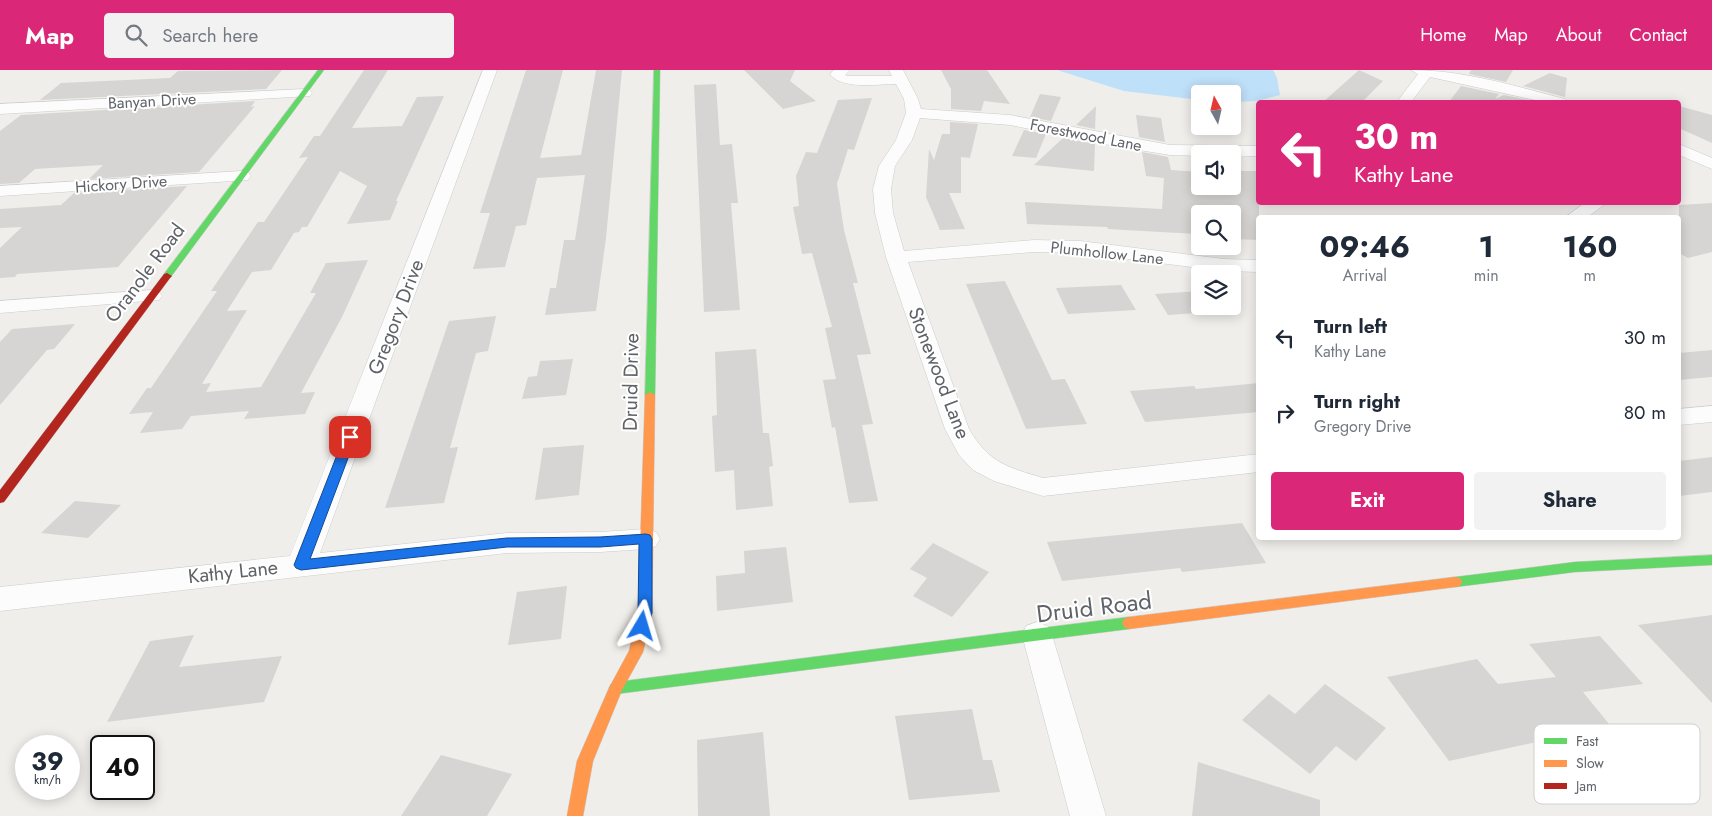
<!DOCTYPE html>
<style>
body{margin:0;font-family:Jost,sans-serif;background:#f2f2f3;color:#1f2937;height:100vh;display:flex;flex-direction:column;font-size:19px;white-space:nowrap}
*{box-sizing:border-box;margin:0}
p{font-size:16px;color:#747a83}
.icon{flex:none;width:28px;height:28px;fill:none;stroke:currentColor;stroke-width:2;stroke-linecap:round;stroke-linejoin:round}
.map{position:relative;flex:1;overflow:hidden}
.drawer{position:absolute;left:1256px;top:145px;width:425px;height:325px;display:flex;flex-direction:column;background:#fff;border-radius:5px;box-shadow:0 2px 12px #0003}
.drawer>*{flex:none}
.guide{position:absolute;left:1256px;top:30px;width:425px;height:105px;border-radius:5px;box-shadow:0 2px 12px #0003;background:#db2777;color:#fff;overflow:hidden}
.needle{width:32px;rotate:352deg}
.fabs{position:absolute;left:1191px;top:15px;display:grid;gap:10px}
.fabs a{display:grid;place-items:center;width:50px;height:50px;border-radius:5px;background:#fff;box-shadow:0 2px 12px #0003;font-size:25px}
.speed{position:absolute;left:15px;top:665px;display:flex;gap:10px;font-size:25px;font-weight:700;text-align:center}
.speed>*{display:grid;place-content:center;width:65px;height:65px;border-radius:50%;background:#fff;box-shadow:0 2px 12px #0003;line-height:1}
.speed small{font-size:12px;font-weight:400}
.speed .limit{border:2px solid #111;border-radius:8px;background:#fff;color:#111}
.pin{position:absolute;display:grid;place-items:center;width:42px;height:42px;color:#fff;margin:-21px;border-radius:10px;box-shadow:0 2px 8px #0006}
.me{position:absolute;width:55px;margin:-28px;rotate:7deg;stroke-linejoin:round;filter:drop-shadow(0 0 4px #0008)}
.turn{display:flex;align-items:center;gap:18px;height:105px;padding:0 15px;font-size:22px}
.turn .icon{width:65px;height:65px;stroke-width:2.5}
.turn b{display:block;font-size:35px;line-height:42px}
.eta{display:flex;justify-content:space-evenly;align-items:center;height:85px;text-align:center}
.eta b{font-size:30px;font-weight:700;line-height:35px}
.button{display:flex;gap:10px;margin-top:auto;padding:10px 15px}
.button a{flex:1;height:58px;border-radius:5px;background:#db2777;color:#fff;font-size:20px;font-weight:700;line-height:58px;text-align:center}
.button a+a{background:#f2f2f3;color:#1f2937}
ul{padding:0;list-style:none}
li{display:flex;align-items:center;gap:15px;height:75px;padding:0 15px}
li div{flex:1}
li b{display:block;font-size:19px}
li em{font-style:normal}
header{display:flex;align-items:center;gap:30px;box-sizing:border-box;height:70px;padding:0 25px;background:#db2777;color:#fff}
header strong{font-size:24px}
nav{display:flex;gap:28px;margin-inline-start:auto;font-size:18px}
.search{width:350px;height:45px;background:#f2f2f3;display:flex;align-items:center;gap:12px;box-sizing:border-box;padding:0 18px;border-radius:5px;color:#747a83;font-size:19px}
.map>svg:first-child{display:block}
</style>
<header>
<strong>Map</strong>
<div class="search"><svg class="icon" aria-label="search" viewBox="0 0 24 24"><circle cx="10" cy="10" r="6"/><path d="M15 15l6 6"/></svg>Search here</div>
<nav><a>Home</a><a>Map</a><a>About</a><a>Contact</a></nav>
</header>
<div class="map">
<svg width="1712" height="746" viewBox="0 0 1712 746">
<rect width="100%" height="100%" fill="#efeeea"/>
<path fill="#bfe0f9" d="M 1057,0 L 1273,0 L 1277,8 L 1280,25 L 1257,31 L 1233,32 L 1232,24 L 1200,24 L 1200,30 L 1124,21 Z"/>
<g fill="#d6d5d3">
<path d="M 282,0 L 266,19 L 40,30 L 61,13 L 170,8 L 178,1 Z"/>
<path d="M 364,0 L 388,0 L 352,58 L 402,56 L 417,27 L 444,26 L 396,131 L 398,131 L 390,150 L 347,154 L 367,116 L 340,101 L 307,157 L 302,157 L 299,162 L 294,163 L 271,200 L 252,202 L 227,241 L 247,240 L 202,314 L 211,313 L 206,322 L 261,317 L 316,223 L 310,223 L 326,193 L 368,190 L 342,247 L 301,323 L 315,322 L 305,344 L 244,349 L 249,341 L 191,346 L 182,359 L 140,363 L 153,342 L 129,344 L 147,318 L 151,318 L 217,221 L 211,221 L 258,152 L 264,152 L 308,87 L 299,88 L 314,66 L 320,66 Z"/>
<path d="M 526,0 L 563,0 L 540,88 L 581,85 L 596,0 L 622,0 L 606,168 L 596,241 L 545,245 L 550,218 L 556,218 L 564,170 L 575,170 L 585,105 L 537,108 L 526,155 L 516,156 L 505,197 L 473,199 L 490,143 L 480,143 Z"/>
<path d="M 744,0 L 795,0 L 790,11 L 816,31 L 783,39 Z"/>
<path d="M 941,0 L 987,0 L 1010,34 L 984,31 L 981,41 L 951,39 L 951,19 Z"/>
<path d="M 1359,0 L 1383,11 L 1362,32 L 1323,32 Z"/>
<path d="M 1471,0 L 1513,0 L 1506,12 L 1469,4 Z"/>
<path d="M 1550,3 L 1567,8 L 1565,27 L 1523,16 Z"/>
<path d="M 716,14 L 720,75 L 732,74 L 738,133 L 731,133 L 740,240 L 704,242 L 694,15 Z"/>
<path d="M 1461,16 L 1499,24 L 1495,29 L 1504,25 L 1538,32 L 1449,32 Z"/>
<path d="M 1040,24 L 1061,27 L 1051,51 L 1030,47 Z"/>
<path d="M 872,28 L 854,80 L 848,79 L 837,114 L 844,160 L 858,213 L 853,213 L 871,284 L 857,285 L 873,354 L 862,355 L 878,431 L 849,433 L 835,357 L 832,358 L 823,310 L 836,309 L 825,258 L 832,257 L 812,183 L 802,184 L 793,137 L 799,136 L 796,106 L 806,82 L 817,83 L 838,30 Z"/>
<path d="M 255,31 L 251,37 L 255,36 L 199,102 L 89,109 L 103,95 L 35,99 L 19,113 L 0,114 L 0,61 L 21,45 Z"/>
<path d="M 1096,36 L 1095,59 L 1076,55 Z"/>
<path d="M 1679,36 L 1712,45 L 1712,73 L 1679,58 Z"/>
<path d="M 1136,45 L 1161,48 L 1165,72 L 1139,67 Z"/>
<path d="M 950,52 L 978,54 L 970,88 L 961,87 L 961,123 L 949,123 L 965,159 L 940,160 L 926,127 L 929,79 L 934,90 L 942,64 L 950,64 Z"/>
<path d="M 1024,60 L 1046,64 L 1036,88 L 1012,86 Z"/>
<path d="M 1063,68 L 1095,74 L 1094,101 L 1034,95 Z"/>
<path d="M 1142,82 L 1168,87 L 1171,100 L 1200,102 L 1200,116 L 1232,116 L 1232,101 L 1259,101 L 1259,170 L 1232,169 L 1232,144 L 1200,144 L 1200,168 L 1197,167 L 1196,164 L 1108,159 L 1107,157 L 1027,154 L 1025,132 L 1162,139 L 1164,108 L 1146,106 Z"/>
<path d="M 187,116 L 118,197 L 17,204 L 15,207 L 0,208 L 0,178 L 22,157 L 0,158 L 0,139 L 61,135 L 74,123 Z"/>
<path d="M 1712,133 L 1712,182 L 1688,188 L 1679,183 L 1679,135 Z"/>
<path d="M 1005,211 L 1052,310 L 1065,309 L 1087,354 L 1026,359 L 966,214 Z"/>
<path d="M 1121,215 L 1136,240 L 1068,244 L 1056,218 Z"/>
<path d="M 1200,221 L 1200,236 L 1232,236 L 1232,231 L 1239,240 L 1168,245 L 1155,224 Z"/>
<path d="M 496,246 L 488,281 L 476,283 L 450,378 L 458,377 L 444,433 L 385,438 L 449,251 Z"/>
<path d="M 75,254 L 54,279 L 47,280 L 0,335 L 0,272 L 12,259 Z"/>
<path d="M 756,279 L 763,363 L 769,363 L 773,396 L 769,397 L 773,436 L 736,440 L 734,400 L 715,402 L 712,346 L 717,345 L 715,282 Z"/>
<path d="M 1712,280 L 1712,307 L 1679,310 L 1679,283 Z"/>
<path d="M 573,289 L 566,325 L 522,329 L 528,307 L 537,306 L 540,291 Z"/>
<path d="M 1259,313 L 1259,342 L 1145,352 L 1130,321 L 1194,316 L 1196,319 Z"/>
<path d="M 584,375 L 579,425 L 535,430 L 543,378 Z"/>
<path d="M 1712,387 L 1712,422 L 1679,426 L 1679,391 Z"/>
<path d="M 75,431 L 121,435 L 88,468 L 41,463 Z"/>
<path d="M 1242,453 L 1266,493 L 1182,502 L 1180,498 L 1062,511 L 1047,472 Z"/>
<path d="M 933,473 L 989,502 L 952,547 L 913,526 L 927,508 L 910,499 Z"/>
<path d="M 786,477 L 793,532 L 717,541 L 716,506 L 745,503 L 744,481 Z"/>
<path d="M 567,516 L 561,569 L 508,575 L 517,522 Z"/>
<path d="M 1712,545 L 1712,633 L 1638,555 Z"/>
<path d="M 194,565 L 179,597 L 282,586 L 264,632 L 107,652 L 150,571 Z"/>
<path d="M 1600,566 L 1643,614 L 1583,622 L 1622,670 L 1577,675 L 1569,665 L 1449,691 L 1387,607 L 1477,589 L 1498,614 L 1556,607 L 1529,574 Z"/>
<path d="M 1325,614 L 1386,658 L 1356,691 L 1336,676 L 1310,704 L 1242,650 L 1269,624 L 1295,644 Z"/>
<path d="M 972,639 L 983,690 L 992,690 L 1000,722 L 909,730 L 895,646 Z"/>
<path d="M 763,662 L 770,746 L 698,746 L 697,670 Z"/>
<path d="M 441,685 L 512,704 L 487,746 L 401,746 Z"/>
<path d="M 1198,692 L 1320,730 L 1320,746 L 1192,746 Z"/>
</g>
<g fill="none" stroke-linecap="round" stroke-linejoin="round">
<g stroke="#cbcccc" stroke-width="1">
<g id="street">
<path d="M 483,0 L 497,0 L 320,483 L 507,463 L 600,462 L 646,459 L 656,462 L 660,469 L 656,476 L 646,479 L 600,482 L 507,483 L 0,541 L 0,517 L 290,486 Z"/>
<path d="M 834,0 L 850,0 L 845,5 L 847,6 L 892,6 L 889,0 L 903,0 L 918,29 L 921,39 L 1010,45 L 1170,75 L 1259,76 L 1259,86 L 1232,87 L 1232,84 L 1200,84 L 1200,86 L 1170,85 L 1114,76 L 1010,55 L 920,48 L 912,70 L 895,96 L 891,119 L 893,143 L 904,181 L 1034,170 L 1080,171 L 1224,189 L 1259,190 L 1259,202 L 1224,201 L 1080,183 L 1034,182 L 908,192 L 969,359 C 989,393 1007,397 1043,408 L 1259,384 L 1259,402 L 1043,426 L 994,411 L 973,400 L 959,385 L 945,359 L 886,187 L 875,143 L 873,119 L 879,96 L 896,70 L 906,43 L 904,29 L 896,14 C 878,14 841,20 830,4 Z"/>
<path d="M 1411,0 C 1463,0 1515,16 1565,29 L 1567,32 L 1544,32 L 1430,7 L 1411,32 L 1397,32 L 1418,4 Z"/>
<path d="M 305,19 L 310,20 L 312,23 L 310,26 L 0,44 L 0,34 Z"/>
<path d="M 1679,74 L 1712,88 L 1712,99 L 1679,85 Z"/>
<path d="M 242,101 L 248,102 L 251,106 L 248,110 L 0,126 L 0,116 Z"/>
<path d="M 1586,132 L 1608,132 L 1586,148 L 1564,148 Z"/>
<path d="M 152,220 L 159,222 L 162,226 L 159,230 L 0,243 L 0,231 Z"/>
<path d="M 1712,336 L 1712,352 L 1679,355 L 1679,339 Z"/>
<path d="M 1037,552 L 1048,556 L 1052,565 L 1106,746 L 1070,746 L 1022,565 L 1026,556 Z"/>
</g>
</g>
<g stroke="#cacacb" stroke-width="1">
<g id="fast">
<path d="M 318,0 L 324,0 L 170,208 L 164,208 L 164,204 Z"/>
<path d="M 654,0 L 660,0 L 655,325 L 650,328 L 645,325 Z"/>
<path d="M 1712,485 L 1712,495 L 1575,502 L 1455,517 L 1450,516 L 1448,512 L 1450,508 L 1455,507 L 1575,492 Z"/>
<path d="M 1129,547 L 1134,549 L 1136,553 L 1134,557 L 1129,559 L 616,624 L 611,622 L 609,618 L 611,614 L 616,612 Z"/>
</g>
</g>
<g stroke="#cacacb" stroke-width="1">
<g id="slow">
<path d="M 650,322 L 655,325 L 652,543 L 643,582 L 622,620 L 593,691 L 583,746 L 567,746 L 577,691 L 609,618 L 629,581 L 638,543 L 645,325 Z"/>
<path d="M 1455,507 L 1460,508 L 1462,512 L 1460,516 L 1455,517 L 1129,559 L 1124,557 L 1122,553 L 1124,549 L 1129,547 Z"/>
</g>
</g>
<g stroke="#cacacb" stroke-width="1">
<path id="jam" d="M 167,203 L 172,206 L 170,208 L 4,432 L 0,433 L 0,420 L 164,204 Z"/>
</g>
<use href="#street" fill="#fdfcfc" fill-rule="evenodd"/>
<use href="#fast" fill="#63d668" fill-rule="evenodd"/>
<use href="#slow" fill="#ff974d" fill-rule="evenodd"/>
<use href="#jam" fill="#b3261e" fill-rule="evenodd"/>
</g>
<path fill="#1a73e8" stroke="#114b97" d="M 350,363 L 356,367 L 310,489 L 507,468 L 600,467 L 646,464 L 650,465 L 652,469 L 652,543 L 647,560 L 642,562 L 637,560 L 635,556 L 638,543 L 639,474 L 600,477 L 507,477 L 301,500 L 296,498 L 294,495 L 344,367 Z"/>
<g text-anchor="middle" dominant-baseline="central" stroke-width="4" stroke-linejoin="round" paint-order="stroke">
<g font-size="16" fill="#5f6368" stroke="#fff">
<text transform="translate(152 31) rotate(-3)">Banyan Drive</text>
<text transform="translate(1086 65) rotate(11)">Forestwood Lane</text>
<text transform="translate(121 114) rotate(-4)">Hickory Drive</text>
<text transform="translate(1107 183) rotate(6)">Plumhollow Lane</text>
</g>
<g font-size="20" fill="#5f6368" stroke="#fff">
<text transform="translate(145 203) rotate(-53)">Oranole Road</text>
<text transform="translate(396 247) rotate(-69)">Gregory Drive</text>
<text transform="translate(939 303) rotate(69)">Stonewood Lane</text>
<text transform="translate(631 312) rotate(-89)">Druid Drive</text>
<text transform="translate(233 502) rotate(-6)">Kathy Lane</text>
</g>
<g font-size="24" fill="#5f6368" stroke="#fff">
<text transform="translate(1094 537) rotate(-7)">Druid Road</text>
</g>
</g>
<rect x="1534" y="654" width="166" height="80" rx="8" fill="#fff" stroke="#cfd0d2" stroke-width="1"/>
<rect x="1544" y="668" width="23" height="6" fill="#63d668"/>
<rect x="1544" y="690" width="23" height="7" fill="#ff974d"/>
<rect x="1544" y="713" width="23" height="6" fill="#b3261e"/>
<g font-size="14" fill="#5f6368">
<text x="1576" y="676">Fast</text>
<text x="1576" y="698">Slow</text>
<text x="1576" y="721">Jam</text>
</g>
</svg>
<div class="fabs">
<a><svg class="needle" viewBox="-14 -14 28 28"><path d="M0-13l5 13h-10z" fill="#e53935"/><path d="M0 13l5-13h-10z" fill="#747a83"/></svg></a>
<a><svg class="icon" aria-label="sound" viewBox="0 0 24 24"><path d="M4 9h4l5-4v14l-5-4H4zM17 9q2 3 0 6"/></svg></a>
<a><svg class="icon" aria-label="search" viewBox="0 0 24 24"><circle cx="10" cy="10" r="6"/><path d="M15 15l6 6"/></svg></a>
<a><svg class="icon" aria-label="layers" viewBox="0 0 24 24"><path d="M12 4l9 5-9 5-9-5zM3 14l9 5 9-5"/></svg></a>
</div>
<div class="speed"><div>39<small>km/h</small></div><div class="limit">40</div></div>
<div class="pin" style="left:350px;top:367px;background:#d93025"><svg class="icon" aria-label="arrive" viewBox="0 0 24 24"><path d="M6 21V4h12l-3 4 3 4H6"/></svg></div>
<svg class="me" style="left:642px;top:556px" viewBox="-20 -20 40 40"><path d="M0-17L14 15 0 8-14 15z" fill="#1a73e8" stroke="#fff" stroke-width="4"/></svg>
<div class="guide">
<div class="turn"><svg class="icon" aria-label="left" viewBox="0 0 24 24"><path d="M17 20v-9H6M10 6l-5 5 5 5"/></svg><div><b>30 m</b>Kathy Lane</div></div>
</div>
<section class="drawer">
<div class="eta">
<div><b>09:46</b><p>Arrival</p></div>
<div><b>1</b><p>min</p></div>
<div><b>160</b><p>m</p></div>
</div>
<ul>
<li><svg class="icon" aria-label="left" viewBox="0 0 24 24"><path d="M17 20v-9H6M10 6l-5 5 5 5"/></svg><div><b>Turn left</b><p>Kathy Lane</p></div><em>30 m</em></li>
<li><svg class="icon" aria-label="right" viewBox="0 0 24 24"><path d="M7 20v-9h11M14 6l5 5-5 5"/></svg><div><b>Turn right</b><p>Gregory Drive</p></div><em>80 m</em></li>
</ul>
<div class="button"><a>Exit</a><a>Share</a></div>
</section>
</div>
